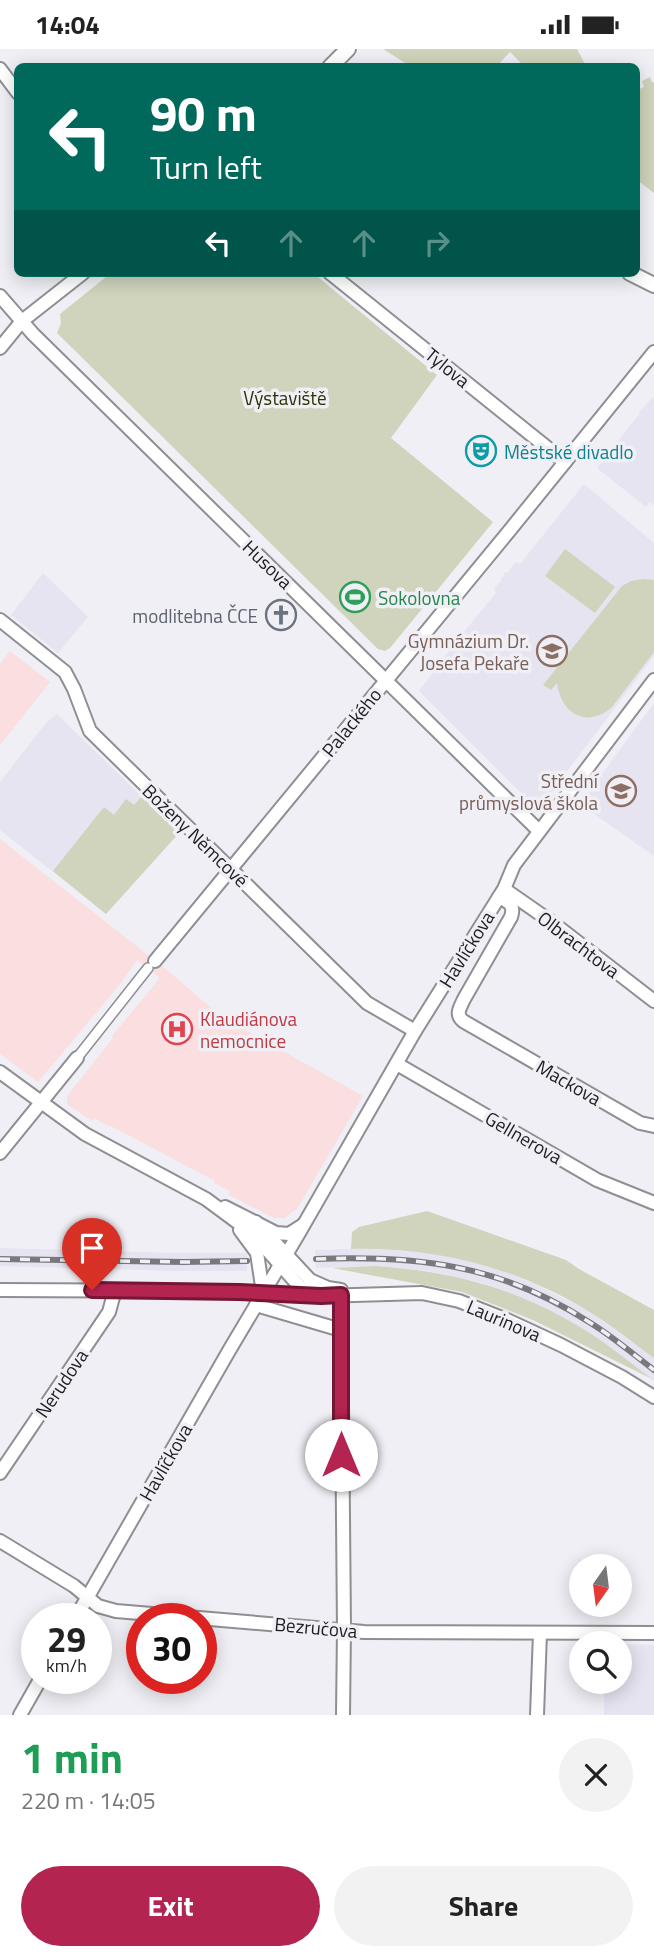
<!DOCTYPE html>
<meta charset="utf-8">
<style>
body{margin:0;font-family:"Titillium Web",sans-serif;background:#f2f2f2;color:#222;height:100vh;display:flex;flex-direction:column;font-size:26px;white-space:nowrap}
*{box-sizing:border-box;margin:0}
p{font-size:23px;color:#767676}
.icon{flex:none;width:38px;height:38px;fill:none;stroke:currentColor;stroke-width:2;stroke-linecap:round;stroke-linejoin:round}
.map{position:relative;height:1666px;overflow:hidden}
.panel{display:flex;flex-direction:column;background:#fff;flex:1}
.panel>*{flex:none}
.banner{position:absolute;left:14px;top:14px;width:626px;height:214px;border-radius:10px;box-shadow:0 4px 18px #0003;background:#00695c;color:#fff;overflow:hidden}
.needle{width:46px;rotate:194deg}
.buttons{position:absolute;left:569px;top:1505px;display:grid;gap:14px}
.buttons a{display:grid;place-items:center;width:63px;height:63px;border-radius:50%;background:#fff;box-shadow:0 4px 18px #0003;font-size:35px}
.speed{position:absolute;left:21px;top:1554px;display:flex;gap:14px;font-size:35px;font-weight:700;text-align:center}
.speed>*{display:grid;place-content:center;width:91px;height:91px;border-radius:50%;background:#fff;box-shadow:0 4px 18px #0003;line-height:1}
.speed small{font-size:18px;font-weight:400}
.speed .limit{border:10px solid #d22;background:#fff;color:#111}
.pin{position:absolute;display:grid;place-items:center;width:60px;height:60px;color:#fff;margin:-72px -30px;border-radius:50% 50% 50% 0;rotate:-45deg;box-shadow:0 0 7px #0007}
.pin .icon{rotate:45deg}
.me{position:absolute;width:77px;margin:-38px;rotate:0deg;stroke-linejoin:round;filter:drop-shadow(0 0 5px #0008)}
.turn{display:flex;align-items:center;gap:24px;height:147px;padding:0 21px;font-size:32px}
.turn .icon{width:91px;height:91px;stroke-width:2.5}
.turn b{display:block;font-size:49px;line-height:60px}
.lanes{display:flex;align-items:center;height:66px;padding:0 21px;background:#0003;justify-content:center;gap:35px;direction:ltr}
.lanes .off{opacity:.35}
.round{display:grid;place-items:center;flex:none;width:74px;height:74px;border-radius:37px;background:#f2f2f2}
.summary{display:flex;align-items:center;justify-content:space-between;height:119px;padding:0 21px}
h1{font-size:42px;font-weight:700;line-height:52px;color:#1e9e55}
.primary-button{display:flex;gap:14px;margin-top:auto;padding:14px 21px}
.primary-button a{flex:1;height:80px;border-radius:42px;background:#b42450;color:#fff;font-size:28px;font-weight:700;line-height:80px;text-align:center}
.primary-button a+a{background:#f2f2f2;color:#222}
.status{display:flex;justify-content:space-between;align-items:center;height:49px;padding:0 35px;background:#fff;direction:ltr}
.status svg{height:19px;fill:currentColor}
.map>svg:first-child{display:block}
</style>
<div class="status"><b>14:04</b><svg viewBox="0 0 49 12"><path d="M0 12V9h3v3zM5 12V6h3v6zM10 12V3h3v9zM15 12V0h3v12zM26 1h20v11H26zM47 4h2v5h-2z"/></svg></div>
<div class="map">
<svg width="654" height="1666" viewBox="0 0 654 1666">
<rect width="100%" height="100%" fill="#f0eff5"/>
<g fill="#e6e4f1">
<path d="M 654,347 L 654,456 L 650,453 L 646,458 L 597,419 L 640,364 L 639,363 Z"/>
<path d="M 584,435 L 654,494 L 654,607 L 538,761 L 419,642 L 454,595 L 496,544 L 494,540 L 501,531 L 501,528 L 503,528 L 505,523 L 508,523 L 516,513 L 520,515 Z"/>
<path d="M 43,524 L 88,568 L 58,604 L 11,566 Z"/>
<path d="M 654,654 L 654,807 L 580,755 Z"/>
<path d="M 57,665 L 179,784 L 106,865 L 0,781 L 0,733 L 46,674 Z"/>
<path d="M 0,1199 L 177,1204 L 247,1204 L 247,1222 L 177,1222 L 0,1217 Z"/>
<path d="M 375,1199 L 436,1205 L 466,1211 L 489,1216 L 537,1236 L 589,1262 L 654,1309 L 654,1332 L 579,1278 L 529,1252 L 483,1234 L 433,1223 L 402,1219 L 375,1217 L 316,1219 L 315,1201 Z"/>
<path d="M 620,1595 L 654,1596 L 654,1666 L 604,1666 L 604,1633 L 620,1633 Z"/>
</g>
<g fill="#fadee0">
<path d="M 10,602 L 50,633 L 0,696 L 0,615 Z"/>
<path d="M 0,790 L 167,921 L 237,981 L 240,978 L 363,1047 L 297,1160 L 284,1169 L 274,1169 L 229,1146 L 230,1142 L 214,1134 L 215,1132 L 111,1077 L 110,1078 L 94,1069 L 92,1072 L 67,1055 L 67,1047 L 113,989 L 112,987 L 160,929 L 137,911 L 121,934 L 38,1033 L 0,1005 Z"/>
</g>
<g fill="#d0d4bc">
<path d="M 383,0 L 577,0 L 586,17 L 524,17 L 510,3 L 497,17 L 410,17 Z"/>
<path d="M 650,28 L 652,33 L 654,33 L 654,144 L 637,131 L 637,41 L 644,38 L 642,32 Z"/>
<path d="M 111,224 L 313,224 L 437,326 L 391,389 L 493,473 L 390,599 L 385,602 L 378,600 L 57,284 L 61,274 L 60,265 Z"/>
<path d="M 565,500 L 615,538 L 595,564 L 545,527 Z"/>
<path d="M 643,530 L 654,531 L 654,603 L 612,658 C 587,680 561,665 557,634 L 551,641 L 543,636 L 622,537 L 631,532 Z"/>
<path d="M 142,747 L 179,784 L 106,865 L 53,822 L 104,758 L 114,766 L 126,750 L 134,756 Z"/>
<path d="M 427,1162 L 566,1211 L 579,1220 L 654,1261 L 654,1309 C 632,1293 611,1276 588,1262 C 516,1218 435,1198 351,1200 L 352,1183 L 359,1178 Z"/>
<path d="M 375,1217 C 451,1222 512,1238 578,1277 C 604,1292 628,1312 652,1330 L 533,1271 L 462,1243 L 332,1219 Z"/>
</g>
<g fill="none" stroke-linecap="round" stroke-linejoin="round">
<g stroke="#8f8e93" stroke-width="12">
<path id="pedestrian" d="M 77,1009 L 148,919"/>
</g>
<g stroke="#8f8e93" stroke-width="16">
<g id="minor">
<path d="M 0,20 L 18,44"/>
<path d="M 330,224 L 565,413"/>
<path d="M 0,247 L 33,285 L 539,782"/>
<path d="M 0,299 L 22,272 L 83,224"/>
<path d="M 0,571 L 65,623 L 74,640 L 90,682 L 367,954 L 415,982"/>
<path d="M 507,842 L 553,874 L 654,952"/>
<path d="M 499,848 C 509,853 515,856 511,868 L 464,950 C 460,959 455,965 463,972 L 640,1074 L 654,1077"/>
<path d="M 155,912 L 510,481 L 654,303"/>
<path d="M 397,1015 L 597,1131 L 654,1154"/>
<path d="M 0,1023 L 85,1085 L 206,1150 L 252,1184 L 300,1238 L 314,1245"/>
<path d="M 0,1104 L 77,1009"/>
<path d="M 225,1158 L 276,1184 L 289,1185 L 303,1176"/>
<path d="M 256,1173 L 310,1231 L 328,1239 L 341,1241"/>
<path d="M 240,1181 L 257,1204 L 263,1244"/>
<path d="M 0,1241 L 211,1242 L 321,1247 L 422,1244 L 459,1252 L 507,1271 L 561,1296 L 622,1328 L 654,1348"/>
<path d="M 341,1246 L 344,1580 L 343,1666"/>
<path d="M 256,1256 L 341,1281"/>
<path d="M 0,1424 L 109,1263 L 115,1241"/>
<path d="M 0,1492 L 74,1537 L 98,1557 L 116,1562 L 364,1583 L 654,1584"/>
<path d="M 75,1570 L 230,1300 L 299,1184 L 415,982 L 504,840 L 514,816 L 654,631"/>
<path d="M 20,1666 L 41,1629"/>
<path d="M 537,1666 L 540,1584"/>
</g>
</g>
<g stroke="#8f8e93" stroke-width="18">
<g id="tertiary">
<path d="M 330,18 L 348,0"/>
<path d="M 630,224 L 654,236"/>
</g>
</g>
<use href="#pedestrian" stroke="#fff" stroke-width="9"/>
<use href="#minor" stroke="#fff" stroke-width="12"/>
<use href="#tertiary" stroke="#fff" stroke-width="14"/>
<g stroke="#79797d" stroke-width="6">
<g id="rail">
<path d="M 0,1210 L 183,1213 L 247,1212"/>
<path d="M 316,1210 C 418,1206 501,1216 589,1273 C 612,1287 633,1305 654,1321"/>
</g>
</g>
<use href="#rail" stroke="#f0eff5" stroke-width="3.5" stroke-dasharray="10" stroke-linecap="butt"/>
</g>
<g fill="none" stroke-linecap="round" stroke-linejoin="round">
<g stroke="#751734" stroke-width="18">
<path id="route" d="M 92,1241 L 239,1243 L 321,1247 L 341,1246 L 341,1406"/>
</g>
<use href="#route" stroke="#b42450" stroke-width="12"/>
</g>
<defs>
<g id="theatre-ring" transform="scale(1.575)"><circle r="9.5" fill="#f0eff5" stroke="#0f9aa8" stroke-width="1.5"/><path d="M-5-5.5Q0-4 5-5.5V0Q5 5 0 6Q-5 5-5 0ZM-3.3-2.5H-1v1.5H-3.3ZM1-2.5H3.3v1.5H1ZM-2.8 1Q0 5.5 2.8 1Z" fill="#0f9aa8"/></g>
<g id="stadium-ring" transform="scale(1.575)"><circle r="9.5" fill="#f0eff5" stroke="#2e9e5b" stroke-width="1.5"/><path d="M0-5a6.5 5 0 1 0 0 10a6.5 5 0 1 0 0-10ZM-3.5-1.8h7v3.6h-7Z" fill="#2e9e5b"/></g>
<g id="church-ring" transform="scale(1.575)"><circle r="9.5" fill="#f0eff5" stroke="#6b7280" stroke-width="1.5"/><path d="M-1.2-6h2.4v3.5h3.3v2.4h-3.3V6h-2.4V-.1h-3.3v-2.4h3.3Z" fill="#6b7280"/></g>
<g id="university-ring" transform="scale(1.575)"><circle r="9.5" fill="#f0eff5" stroke="#8d6e63" stroke-width="1.5"/><path d="M0-5L7-2L0 1L-7-2ZM-4 1L0 2.5L4 1V4Q0 6-4 4Z" fill="#8d6e63"/></g>
<g id="school-ring" transform="scale(1.575)"><circle r="9.5" fill="#f0eff5" stroke="#8d6e63" stroke-width="1.5"/><path d="M0-5L7-2L0 1L-7-2ZM-4 1L0 2.5L4 1V4Q0 6-4 4Z" fill="#8d6e63"/></g>
<g id="hospital-ring" transform="scale(1.575)"><circle r="9.5" fill="#f0eff5" stroke="#e0444e" stroke-width="1.5"/><path d="M-5-5h3v3.5h4V-5h3V5h-3V1.5h-4V5h-3Z" fill="#e0444e"/></g>
</defs>
<g fill-rule="evenodd">
<use href="#theatre-ring" x="481" y="402"/>
<use href="#stadium-ring" x="355" y="548"/>
<use href="#church-ring" x="281" y="566"/>
<use href="#university-ring" x="552" y="602"/>
<use href="#school-ring" x="621" y="742"/>
<use href="#hospital-ring" x="177" y="980"/>
</g>
<g text-anchor="middle" dominant-baseline="central" stroke-width="7" stroke-linejoin="round" paint-order="stroke">
<g font-size="19" fill="#1d1d1f" stroke="#f0eff5">
<text transform="translate(448 318) rotate(39)">Tylova</text>
<text transform="translate(268 515) rotate(44)">Husova</text>
<text transform="translate(351 673) rotate(-51)">Palackého</text>
<text transform="translate(196 786) rotate(44)">Boženy Němcové</text>
<text transform="translate(579 895) rotate(37)">Olbrachtova</text>
<text transform="translate(466 900) rotate(-58)">Havlíčkova</text>
<text transform="translate(569 1033) rotate(30)">Mackova</text>
<text transform="translate(524 1088) rotate(30)">Gellnerova</text>
<text transform="translate(504 1271) rotate(23)">Laurinova</text>
<text transform="translate(61 1334) rotate(-56)">Nerudova</text>
<text transform="translate(165 1413) rotate(-60)">Havlíčkova</text>
<text transform="translate(316 1578) rotate(5)">Bezručova</text>
</g>
<g font-size="19" fill="#2e3200" stroke="#f0eff5">
<text x="285" y="348">Výstaviště</text>
</g>
<g font-size="19" fill="#0d838f" stroke="#f0eff5" text-anchor="start">
<text x="504" y="402">Městské divadlo</text>
</g>
<g font-size="19" fill="#27864d" stroke="#f0eff5" text-anchor="start">
<text x="378" y="548">Sokolovna</text>
</g>
<g font-size="19" fill="#5b616d" stroke="#f0eff5" text-anchor="end">
<text x="258" y="566">modlitebna ČCE</text>
</g>
<g font-size="19" fill="#785e54" stroke="#f0eff5" text-anchor="end">
<text x="529" y="591">Gymnázium Dr.<tspan x="529" dy="22">Josefa Pekaře</tspan></text>
<text x="598" y="731">Střední<tspan x="598" dy="22">průmyslová škola</tspan></text>
</g>
<g font-size="19" fill="#be3a42" stroke="#f0eff5" text-anchor="start">
<text x="200" y="969">Klaudiánova<tspan x="200" dy="22">nemocnice</tspan></text>
</g>
</g>
</svg>
<div class="buttons">
<a><svg class="needle" viewBox="-14 -14 28 28"><path d="M0-13l5 13h-10z" fill="#e53935"/><path d="M0 13l5-13h-10z" fill="#767676"/></svg></a>
<a><svg class="icon" aria-label="search" viewBox="0 0 24 24"><circle cx="10" cy="10" r="6"/><path d="M15 15l6 6"/></svg></a>
</div>
<div class="speed"><div>29<small>km/h</small></div><div class="limit">30</div></div>
<div class="pin" style="left:92px;top:1241px;background:#d93025"><svg class="icon" aria-label="arrive" viewBox="0 0 24 24"><path d="M6 21V4h12l-3 4 3 4H6"/></svg></div>
<svg class="me" style="left:341px;top:1406px" viewBox="-20 -20 40 40"><circle r="19" fill="#fff"/><path d="M0-13L10 11 0 6-10 11z" fill="#b42450"/></svg>
<div class="banner">
<div class="turn"><svg class="icon" aria-label="left" viewBox="0 0 24 24"><path d="M17 20v-9H6M10 6l-5 5 5 5"/></svg><div><b>90 m</b>Turn left</div></div>
<div class="lanes"><svg class="icon" aria-label="left" viewBox="0 0 24 24"><path d="M17 20v-9H6M10 6l-5 5 5 5"/></svg><svg class="icon off" aria-label="ahead" viewBox="0 0 24 24"><path d="M12 20V5M6 11l6-6 6 6"/></svg><svg class="icon off" aria-label="ahead" viewBox="0 0 24 24"><path d="M12 20V5M6 11l6-6 6 6"/></svg><svg class="icon off" aria-label="right" viewBox="0 0 24 24"><path d="M7 20v-9h11M14 6l5 5-5 5"/></svg></div>
</div>
</div>
<section class="panel">
<div class="summary"><div><h1>1 min</h1><p>220 m · 14:05</p></div><a class="round"><svg class="icon" aria-label="close" viewBox="0 0 24 24"><path d="M6 6l12 12M18 6L6 18"/></svg></a></div>
<div class="primary-button"><a>Exit</a><a>Share</a></div>
</section>
